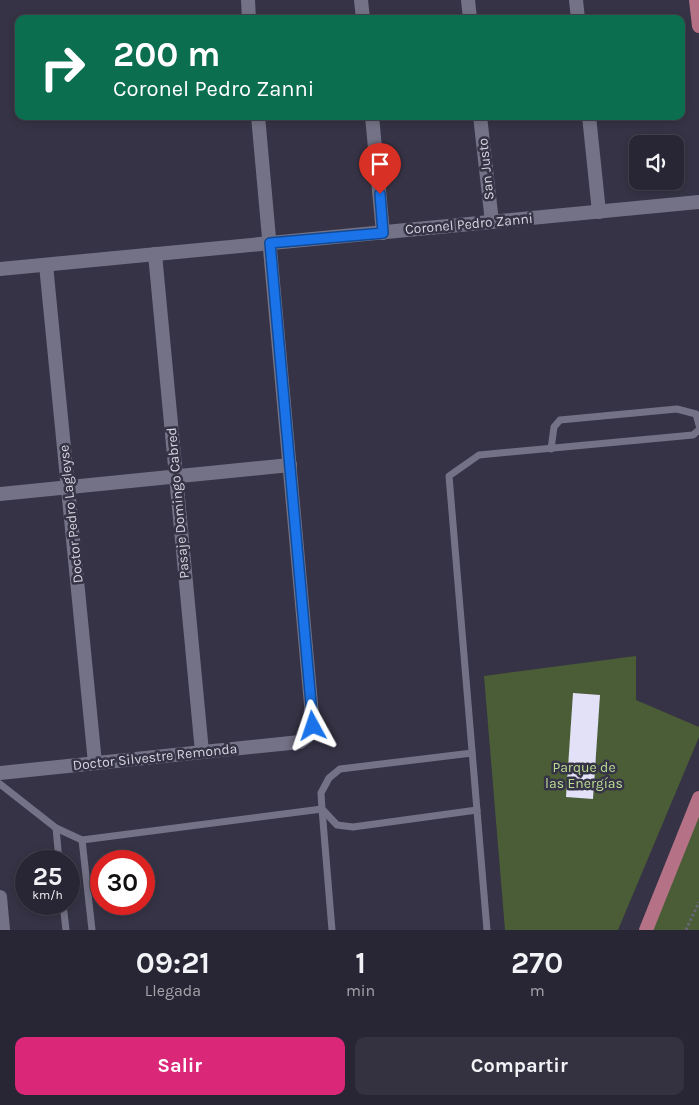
<!DOCTYPE html>
<html lang="es">
<meta charset="utf-8">
<style>
body{margin:0;font-family:Karla,sans-serif;background:#343240;color:#f1f3f6;height:100vh;display:flex;flex-direction:column;font-size:19px;white-space:nowrap}
*{box-sizing:border-box;margin:0}
p{font-size:16px;color:#a5a5ac}
.icon{flex:none;width:28px;height:28px;fill:none;stroke:currentColor;stroke-width:2;stroke-linecap:round;stroke-linejoin:round}
.map{position:relative;height:930px;overflow:hidden}
.panel{display:flex;flex-direction:column;background:#282634;flex:1}
.panel>*{flex:none}
.top-card{position:absolute;left:15px;top:15px;width:670px;height:105px;border-radius:10px;box-shadow:0 2px 8px #0003,0 0 0 1px #44434f;background:#0b6e4f;color:#fff;overflow:hidden}
.tools{position:absolute;left:629px;top:135px;display:grid;gap:10px}
.tools a{display:grid;place-items:center;width:55px;height:55px;border-radius:10px;background:#282634;box-shadow:0 2px 8px #0003,0 0 0 1px #44434f;font-size:25px}
.speed{position:absolute;left:15px;top:850px;display:flex;gap:10px;font-size:25px;font-weight:700;text-align:center}
.speed>*{display:grid;place-content:center;width:65px;height:65px;border-radius:50%;background:#282634;box-shadow:0 2px 8px #0003,0 0 0 1px #44434f;line-height:1}
.speed small{font-size:12px;font-weight:400}
.speed .limit{border:8px solid #d22;background:#fff;color:#111}
.pin{position:absolute;display:grid;place-items:center;width:42px;height:42px;color:#fff;margin:-51px -21px;border-radius:50% 50% 50% 0;rotate:-45deg;box-shadow:0 0 5px #0007}
.pin .icon{rotate:45deg}
.me{position:absolute;width:55px;margin:-28px;rotate:355deg;stroke-linejoin:round;filter:drop-shadow(0 0 4px #0008)}
.turn{display:flex;align-items:center;gap:18px;height:105px;padding:0 15px;font-size:22px}
.turn .icon{width:65px;height:65px;stroke-width:2.5}
.turn b{display:block;font-size:35px;line-height:42px}
.eta{display:flex;justify-content:space-evenly;align-items:center;height:85px;text-align:center}
.eta b{font-size:30px;font-weight:700;line-height:35px}
.action{display:flex;gap:10px;margin-top:auto;padding:10px 15px}
.action a{flex:1;height:58px;border-radius:10px;background:#db2777;color:#fff;font-size:20px;font-weight:700;line-height:58px;text-align:center}
.action a+a{background:#343240;color:#f1f3f6}
.map>svg:first-child{display:block}
</style>
<div class="map">
<svg width="699" height="930" viewBox="0 0 699 930">
<rect width="100%" height="100%" fill="#353345"/>
<g fill="#4b5d36">
<path d="M 636,656 L 636,700 L 699,727 L 699,737 L 618,930 L 505,930 L 484,676 Z"/>
<path d="M 699,798 L 699,930 L 646,930 Z"/>
</g>
<path fill="#e3e1f7" d="M 573,693 L 600,695 L 593,799 L 566,797 Z"/>
<g fill="none" stroke-linecap="round" stroke-linejoin="round">
<path stroke="#676676" stroke-width="3" stroke-dasharray="2.5 2.5" stroke-linecap="butt" d="M 686,930 L 699,902"/>
<g stroke="#747286" stroke-width="7">
<path d="M 551,449 L 554,427 L 560,420 L 677,409 L 696,414 L 699,425"/>
<path d="M 472,753 L 340,769 L 329,778 L 321,793 L 322,809 L 337,825 L 353,827 L 477,810"/>
<path d="M 0,784 L 56,828 L 82,840 L 322,809 L 332,930"/>
<path d="M 56,828 L 59,861"/>
<path d="M 82,840 L 92,930"/>
<path d="M 63,904 L 66,930"/>
<path d="M 487,930 L 449,476 L 479,455 L 693,435 L 699,430"/>
</g>
<g stroke="#747286" stroke-width="14">
<path d="M 248,0 L 249,19"/>
<path d="M 361,0 L 363,19"/>
<path d="M 468,0 L 470,19"/>
<path d="M 576,0 L 578,19"/>
<path d="M 372,116 L 383,233"/>
<path d="M 480,116 L 492,222"/>
<path d="M 589,116 L 599,212"/>
<path d="M 155,254 L 202,752"/>
<path d="M 46,265 L 95,763"/>
<path d="M 0,269 L 699,202"/>
<path d="M 0,494 L 290,465"/>
<path d="M 0,773 L 300,742 L 308,736 L 313,726 L 258,116"/>
</g>
<path stroke="#747286" stroke-width="14" d="M 0,897 L 3,930"/>
<g stroke="#b57286" stroke-width="14">
<path d="M 696,0 L 699,26"/>
<path d="M 646,930 L 699,798"/>
</g>
</g>
<g fill="none" stroke-linecap="round" stroke-linejoin="round">
<g stroke="#114b97" stroke-width="12">
<path id="route" d="M 313,726 L 270,243 L 383,233 L 380,194"/>
</g>
<use href="#route" stroke="#1a73e8" stroke-width="9"/>
</g>
<g text-anchor="middle" dominant-baseline="central" stroke-width="5" stroke-linejoin="round" paint-order="stroke">
<g font-size="14" fill="#d5d4df" stroke="#353345">
<text transform="translate(486 169) rotate(-96)">San Justo</text>
<text transform="translate(469 224) rotate(-5)">Coronel Pedro Zanni</text>
<text transform="translate(178 503) rotate(-95)">Pasaje Domingo Cabred</text>
<text transform="translate(71 514) rotate(-96)">Doctor Pedro Lagleyse</text>
<text transform="translate(155 757) rotate(-6)">Doctor Silvestre Remonda</text>
</g>
<g font-size="14" fill="#bcde94" stroke="#353345">
<text x="584" y="767">Parque de<tspan x="584" dy="16">las Energías</tspan></text>
</g>
</g>
</svg>
<div class="tools">
<a><svg class="icon" aria-label="sound" viewBox="0 0 24 24"><path d="M4 9h4l5-4v14l-5-4H4zM17 9q2 3 0 6"/></svg></a>
</div>
<div class="speed"><div>25<small>km/h</small></div><div class="limit">30</div></div>
<div class="pin" style="left:380px;top:194px;background:#d93025"><svg class="icon" aria-label="arrive" viewBox="0 0 24 24"><path d="M6 21V4h12l-3 4 3 4H6"/></svg></div>
<svg class="me" style="left:313px;top:726px" viewBox="-20 -20 40 40"><path d="M0-17L14 15 0 8-14 15z" fill="#1a73e8" stroke="#fff" stroke-width="4"/></svg>
<div class="top-card">
<div class="turn"><svg class="icon" aria-label="right" viewBox="0 0 24 24"><path d="M7 20v-9h11M14 6l5 5-5 5"/></svg><div><b>200 m</b>Coronel Pedro Zanni</div></div>
</div>
</div>
<section class="panel">
<div class="eta">
<div><b>09:21</b><p>Llegada</p></div>
<div><b>1</b><p>min</p></div>
<div><b>270</b><p>m</p></div>
</div>
<div class="action"><a>Salir</a><a>Compartir</a></div>
</section>
